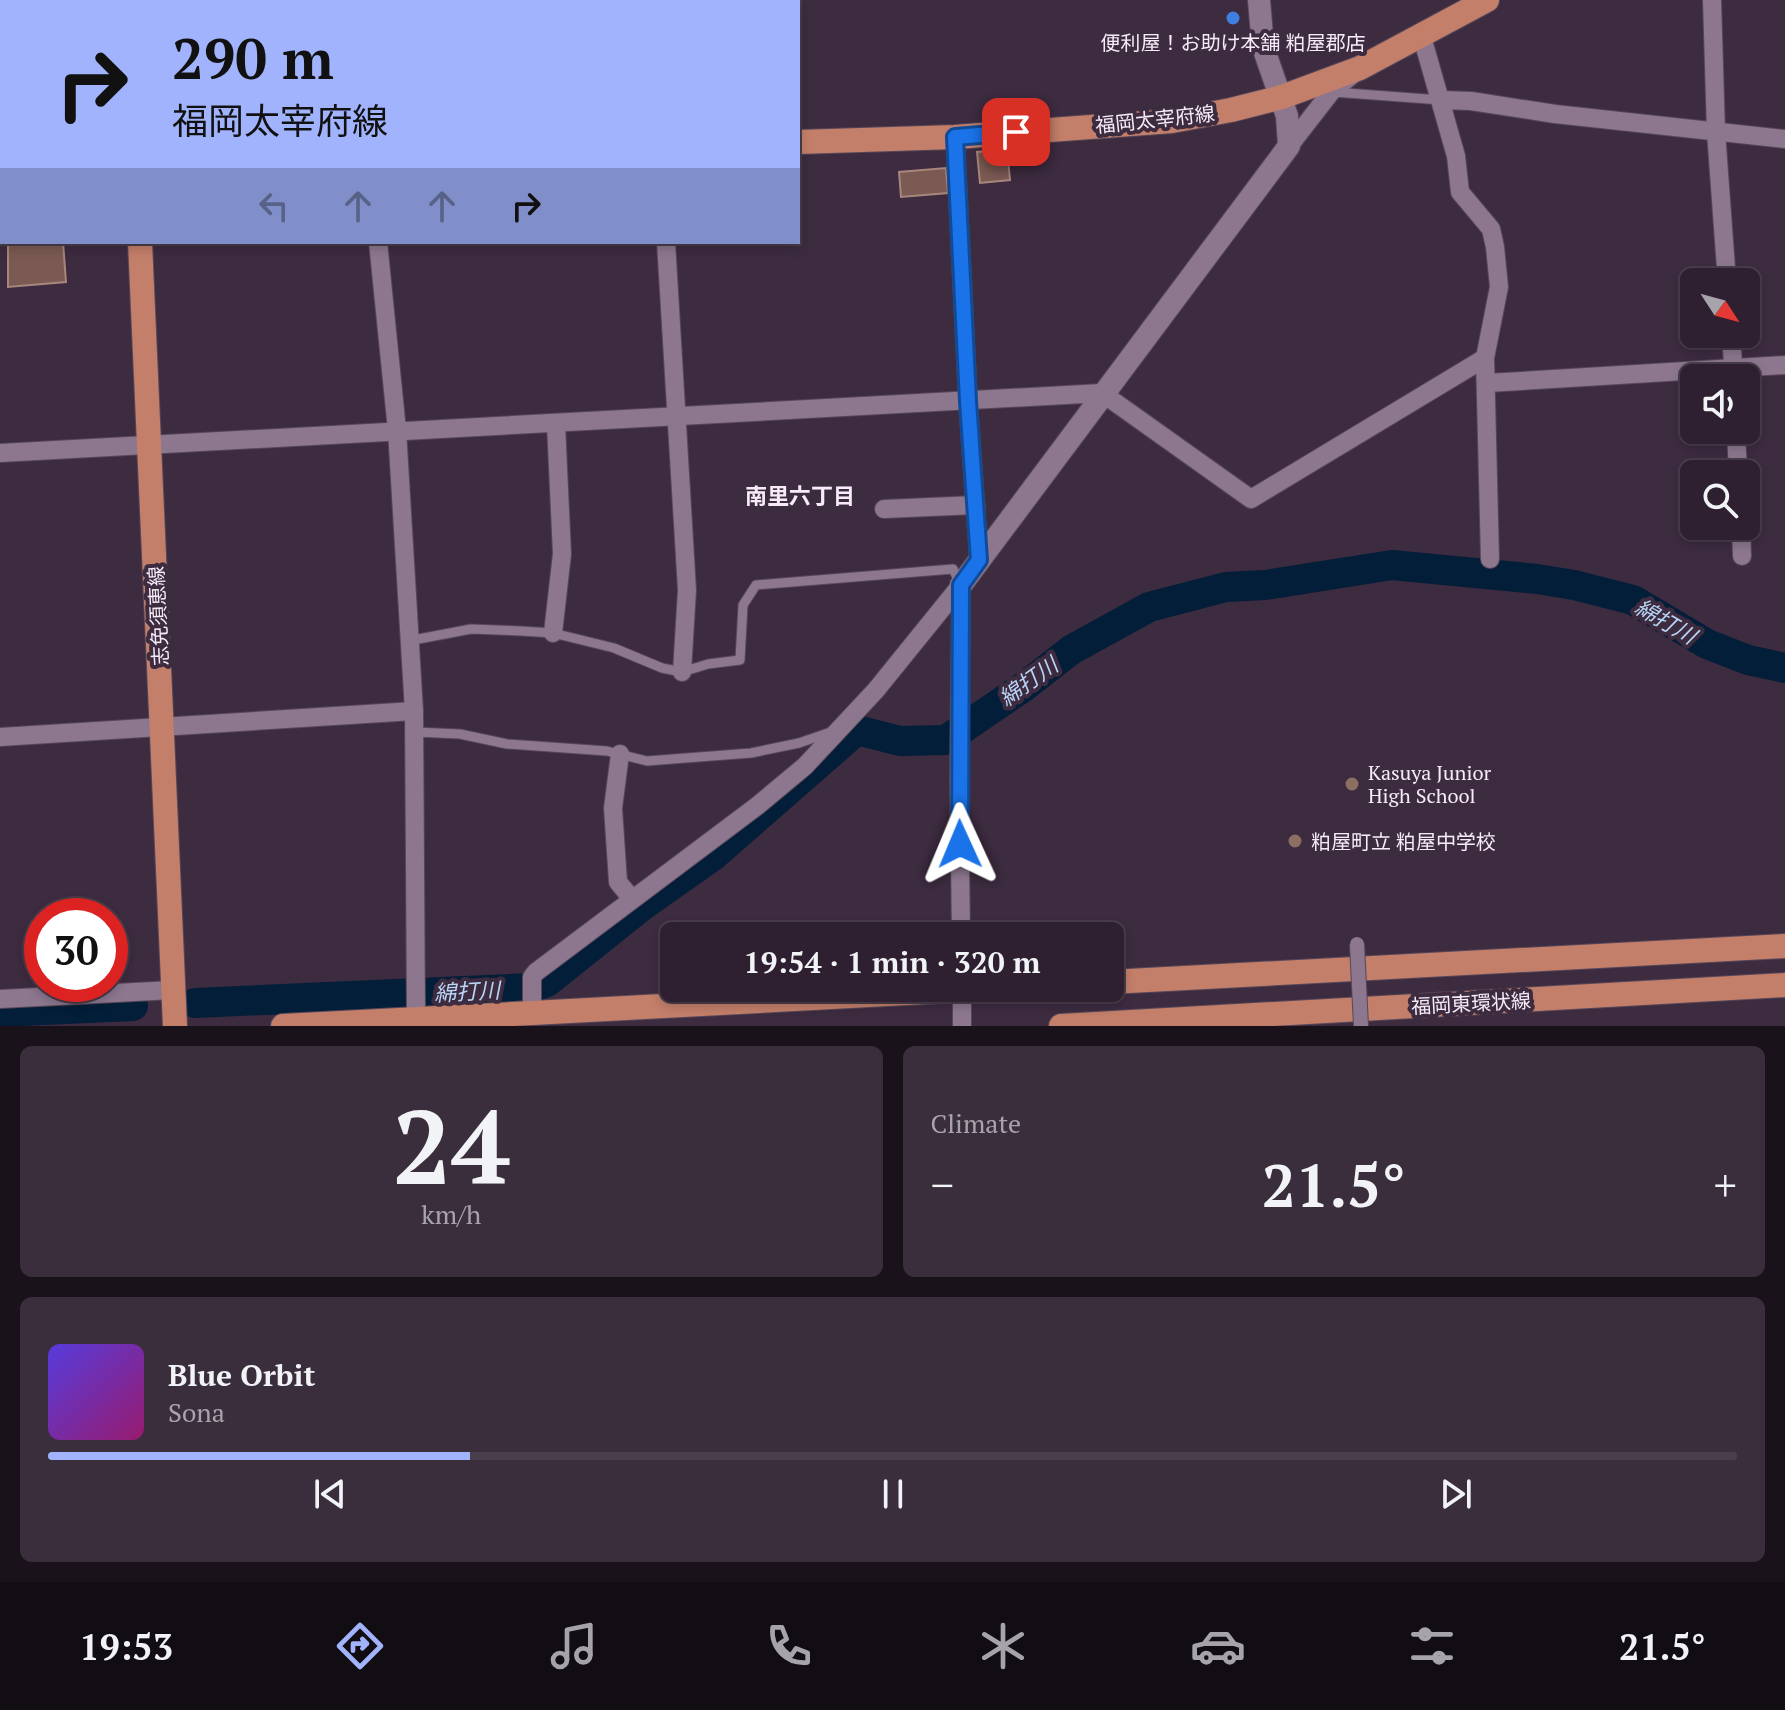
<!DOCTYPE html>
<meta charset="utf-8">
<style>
:root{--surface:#2e2030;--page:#3a2d3c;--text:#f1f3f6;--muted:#a7a3ab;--line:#493e4c;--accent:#a1b3fd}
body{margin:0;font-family:"PT Serif","Noto Sans JP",serif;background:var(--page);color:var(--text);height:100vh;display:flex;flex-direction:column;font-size:30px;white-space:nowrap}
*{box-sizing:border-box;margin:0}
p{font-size:26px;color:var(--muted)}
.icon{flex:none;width:44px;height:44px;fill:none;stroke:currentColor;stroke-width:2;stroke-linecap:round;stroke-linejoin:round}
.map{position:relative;height:1026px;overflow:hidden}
.side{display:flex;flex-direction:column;gap:20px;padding:20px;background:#19121a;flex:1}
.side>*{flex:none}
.banner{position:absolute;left:0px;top:0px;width:800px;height:244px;box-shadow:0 4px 12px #0003,0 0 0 2px var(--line);background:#a1b3fd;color:#111;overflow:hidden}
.needle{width:52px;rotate:126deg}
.tools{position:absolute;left:1680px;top:268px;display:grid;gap:16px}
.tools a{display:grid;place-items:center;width:80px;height:80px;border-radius:12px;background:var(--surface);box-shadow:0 4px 12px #0003,0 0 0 2px var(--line);font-size:40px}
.speed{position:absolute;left:24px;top:898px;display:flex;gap:16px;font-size:40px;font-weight:700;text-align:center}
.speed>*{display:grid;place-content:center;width:104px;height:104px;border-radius:50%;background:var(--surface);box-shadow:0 4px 12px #0003,0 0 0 2px var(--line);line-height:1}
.speed .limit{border:12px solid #d22;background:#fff;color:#111}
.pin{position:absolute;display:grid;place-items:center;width:68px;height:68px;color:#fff;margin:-34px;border-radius:16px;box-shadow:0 4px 12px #0006}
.me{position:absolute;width:88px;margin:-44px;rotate:359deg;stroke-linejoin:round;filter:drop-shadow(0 0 6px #0008)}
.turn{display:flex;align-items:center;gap:28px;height:168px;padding:0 40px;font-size:36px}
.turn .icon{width:104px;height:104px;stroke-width:2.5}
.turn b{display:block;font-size:56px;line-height:68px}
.lanes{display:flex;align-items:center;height:76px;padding:0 40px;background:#0003;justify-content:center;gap:40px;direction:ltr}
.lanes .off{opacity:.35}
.big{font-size:60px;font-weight:700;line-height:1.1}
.side .card{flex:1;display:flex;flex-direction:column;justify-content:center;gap:12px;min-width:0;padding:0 28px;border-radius:12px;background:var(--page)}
.side .dial{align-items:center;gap:0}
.dial b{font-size:104px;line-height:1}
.song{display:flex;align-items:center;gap:24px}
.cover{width:96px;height:96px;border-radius:12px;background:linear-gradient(135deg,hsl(250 70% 55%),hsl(320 70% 35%))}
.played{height:8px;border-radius:4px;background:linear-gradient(90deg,var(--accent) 25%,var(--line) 25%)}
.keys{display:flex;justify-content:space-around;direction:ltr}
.heat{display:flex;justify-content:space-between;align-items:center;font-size:44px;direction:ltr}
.side .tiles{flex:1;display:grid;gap:20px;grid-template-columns:1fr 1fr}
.card:last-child{grid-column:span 2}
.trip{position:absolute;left:660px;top:922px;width:464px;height:80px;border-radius:12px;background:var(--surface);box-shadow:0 4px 12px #0003,0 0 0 2px var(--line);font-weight:700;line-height:80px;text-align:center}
.menu{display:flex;height:128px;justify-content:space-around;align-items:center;background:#120d13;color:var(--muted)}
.menu .icon{width:56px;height:56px}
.menu .on{color:var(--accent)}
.menu b{font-size:36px;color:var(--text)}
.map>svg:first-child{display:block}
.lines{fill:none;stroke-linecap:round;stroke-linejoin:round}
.river{stroke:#021e38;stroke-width:30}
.building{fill:#7a5a52;stroke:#a8867d;stroke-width:2}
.service-casing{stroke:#574758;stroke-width:11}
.minor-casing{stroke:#574758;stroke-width:20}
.tertiary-casing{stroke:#574758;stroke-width:24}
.primary-casing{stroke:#574758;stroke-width:26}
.service{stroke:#8c778f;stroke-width:9}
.minor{stroke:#8c778f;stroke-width:18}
.tertiary{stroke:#8c778f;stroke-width:22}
.primary{stroke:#c37f6a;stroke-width:24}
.pedestrian-bridge-casing{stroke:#574758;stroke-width:16;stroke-linecap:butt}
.pedestrian-bridge{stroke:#8c778f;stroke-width:14}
.route-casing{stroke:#114b97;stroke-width:20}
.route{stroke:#1a73e8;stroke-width:14}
.shop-dot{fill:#3f7fe0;stroke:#3d2b40;stroke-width:3}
.education-dot{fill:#8d6e63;stroke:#3d2b40;stroke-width:3}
.labels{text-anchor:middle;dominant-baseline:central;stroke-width:8;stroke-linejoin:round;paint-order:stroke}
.poi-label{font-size:20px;fill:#f7ebf8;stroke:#3d2b40;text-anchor:start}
.street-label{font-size:20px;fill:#f7ebf8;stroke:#3d2b40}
.neighbourhood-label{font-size:22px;font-weight:bold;fill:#f7ebf8;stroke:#3d2b40}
.water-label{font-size:22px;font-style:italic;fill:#b8d5f5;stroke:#3d2b40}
</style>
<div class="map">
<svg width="1785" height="1026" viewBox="0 0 1785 1026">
<rect width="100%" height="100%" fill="#3d2b40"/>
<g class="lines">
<g class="river">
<polyline points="195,1003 531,988 547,982 642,906 713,856 857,730 900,741 946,740 1025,686 1071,650 1149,607 1226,587 1265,585 1392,565 1537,579 1574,585 1633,600 1707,644 1748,660 1785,668"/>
<polyline points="0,1012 133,1006"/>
</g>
</g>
<g class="building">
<polygon points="1007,149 1010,180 980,183 977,152"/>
<polygon points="946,168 948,193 901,197 899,172"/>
<polygon points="8,242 63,242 66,282 8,287"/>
</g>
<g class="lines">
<g class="service-casing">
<g id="service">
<polyline points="1333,92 1441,100"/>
<polyline points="408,641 471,629 521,631 553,633 614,648 662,668 682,672 708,664 740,660 743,605 756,585 953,569 960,583"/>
<polyline points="415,732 460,734 507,744 607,751 647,761 751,753 799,743 831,732"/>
</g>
</g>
<g class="minor-casing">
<g id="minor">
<polyline points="240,0 261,2"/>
<polyline points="653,0 653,2"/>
<polyline points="1712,0 1716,132 1727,282"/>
<polyline points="93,2 93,0"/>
<polyline points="382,2 386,0"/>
<polyline points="0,19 2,22"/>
<polyline points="1422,37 1456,156 1460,192 1491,229 1495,247 1499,287 1485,358 1490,559"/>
<polyline points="1441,100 1471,101 1555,114 1785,139"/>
<polyline points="955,137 968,401 979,560"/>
<polyline points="1289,146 1331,92 1352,75"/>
<polyline points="378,242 397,430 414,711 416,1019"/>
<polyline points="666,242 687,590 682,672"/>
<polyline points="1731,334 1734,378"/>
<polyline points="1487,383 1785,365"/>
<polyline points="1736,430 1738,474"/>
<polyline points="0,453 1102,393 1251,499 1485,358"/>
<polyline points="884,509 976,505"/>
<polyline points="1741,526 1742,556"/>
<polyline points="961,585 959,783 961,936"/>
<polyline points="553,633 562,554 556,424"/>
<polyline points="0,737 414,711"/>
<polyline points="620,754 613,808 618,882 632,899"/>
<polyline points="0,999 173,990"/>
<polyline points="532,1014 532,977 536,972 757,806 805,766 876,690 961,585"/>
<polyline points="962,1026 962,988"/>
</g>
</g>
<g class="tertiary-casing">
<polyline id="tertiary" points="961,585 1289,146 1287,116 1263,47 1259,0"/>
</g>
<g class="primary-casing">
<g id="primary">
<polyline points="798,142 955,137 1172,121 1231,110 1282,97 1360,68 1487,0"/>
<polyline points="0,188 2,187"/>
<polyline points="140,242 175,1026"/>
<polyline points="1110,982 1785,946"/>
<path d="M 283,1026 C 522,1013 761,1002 1000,988"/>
<polyline points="1061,1026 1785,985"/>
</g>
</g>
<use href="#service" class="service"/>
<use href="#minor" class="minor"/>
<use href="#tertiary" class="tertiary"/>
<use href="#primary" class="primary"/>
<g class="pedestrian-bridge-casing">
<polyline id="pedestrian-bridge" points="1357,944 1361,1026"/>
</g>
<use href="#pedestrian-bridge" class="pedestrian-bridge"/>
</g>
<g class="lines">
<g class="route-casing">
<polyline id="route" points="960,844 961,585 979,560 968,401 955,137 1016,132"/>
</g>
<use href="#route" class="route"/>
</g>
<circle class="shop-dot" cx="1233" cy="18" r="8"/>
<g class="education-dot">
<circle cx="1352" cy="784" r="8"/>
<circle cx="1295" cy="841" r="8"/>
</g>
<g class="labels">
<g class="poi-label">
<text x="1233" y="42" text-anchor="middle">便利屋！お助け本舗 粕屋郡店</text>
<text x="1368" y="772">Kasuya Junior<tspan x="1368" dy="23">High School</tspan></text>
<text x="1311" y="841">粕屋町立 粕屋中学校</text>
</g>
<g class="street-label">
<text transform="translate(1155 119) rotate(-6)">福岡太宰府線</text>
<text transform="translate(158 616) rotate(-93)">志免須恵線</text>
<text transform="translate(1471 1003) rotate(-3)">福岡東環状線</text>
</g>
<g class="neighbourhood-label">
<text x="800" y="495">南里六丁目</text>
</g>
<g class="water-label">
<text transform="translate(1666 621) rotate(30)">綿打川</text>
<text transform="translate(1028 681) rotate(-36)">綿打川</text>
<text transform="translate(467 991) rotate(-3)">綿打川</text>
</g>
</g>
</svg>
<div class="tools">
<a><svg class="needle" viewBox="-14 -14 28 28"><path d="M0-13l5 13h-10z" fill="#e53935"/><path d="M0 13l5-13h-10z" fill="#a7a3ab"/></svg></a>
<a><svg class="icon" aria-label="sound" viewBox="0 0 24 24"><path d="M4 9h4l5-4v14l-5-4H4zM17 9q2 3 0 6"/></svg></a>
<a><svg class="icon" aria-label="search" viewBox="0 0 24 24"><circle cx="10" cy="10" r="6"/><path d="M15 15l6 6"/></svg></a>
</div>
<div class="speed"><div class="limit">30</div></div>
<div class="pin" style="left:1016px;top:132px;background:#d93025"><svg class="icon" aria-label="arrive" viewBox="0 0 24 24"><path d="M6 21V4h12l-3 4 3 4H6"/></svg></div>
<svg class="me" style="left:960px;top:844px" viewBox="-20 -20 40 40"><path d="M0-17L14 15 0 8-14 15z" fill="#1a73e8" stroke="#fff" stroke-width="4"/></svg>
<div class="trip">19:54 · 1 min · 320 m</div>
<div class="banner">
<div class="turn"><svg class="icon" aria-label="right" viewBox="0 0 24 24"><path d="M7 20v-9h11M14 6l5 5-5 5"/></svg><div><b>290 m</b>福岡太宰府線</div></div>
<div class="lanes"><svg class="icon off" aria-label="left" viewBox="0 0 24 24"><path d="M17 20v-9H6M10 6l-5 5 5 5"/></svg><svg class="icon off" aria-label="ahead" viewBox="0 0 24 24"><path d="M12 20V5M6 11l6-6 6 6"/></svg><svg class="icon off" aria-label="ahead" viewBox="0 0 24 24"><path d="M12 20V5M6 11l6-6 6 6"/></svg><svg class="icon" aria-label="right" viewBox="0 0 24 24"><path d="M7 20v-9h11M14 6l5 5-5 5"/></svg></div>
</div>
</div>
<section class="side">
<div class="tiles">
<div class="card dial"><b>24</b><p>km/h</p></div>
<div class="card"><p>Climate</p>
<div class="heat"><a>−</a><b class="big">21.5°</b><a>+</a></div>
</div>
<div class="card">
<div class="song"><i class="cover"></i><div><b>Blue Orbit</b><p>Sona</p></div></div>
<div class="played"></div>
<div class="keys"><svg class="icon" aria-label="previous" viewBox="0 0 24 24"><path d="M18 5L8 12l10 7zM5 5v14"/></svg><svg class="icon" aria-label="pause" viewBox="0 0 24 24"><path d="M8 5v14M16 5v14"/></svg><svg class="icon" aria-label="next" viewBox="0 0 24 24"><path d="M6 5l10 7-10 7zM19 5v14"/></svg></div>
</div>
</div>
</section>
<nav class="menu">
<b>19:53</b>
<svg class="icon on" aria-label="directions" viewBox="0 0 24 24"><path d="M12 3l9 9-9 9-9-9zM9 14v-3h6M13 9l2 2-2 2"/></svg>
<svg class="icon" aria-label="music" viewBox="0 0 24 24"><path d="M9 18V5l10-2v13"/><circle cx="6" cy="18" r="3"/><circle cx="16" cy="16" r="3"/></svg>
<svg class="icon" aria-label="phone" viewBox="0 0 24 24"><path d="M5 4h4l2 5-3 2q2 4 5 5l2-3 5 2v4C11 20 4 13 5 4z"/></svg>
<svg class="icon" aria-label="climate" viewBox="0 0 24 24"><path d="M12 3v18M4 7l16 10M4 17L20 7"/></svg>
<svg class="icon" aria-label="car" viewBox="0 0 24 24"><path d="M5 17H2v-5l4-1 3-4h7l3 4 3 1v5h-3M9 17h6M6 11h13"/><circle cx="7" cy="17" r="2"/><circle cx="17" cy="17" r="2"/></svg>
<svg class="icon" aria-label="filters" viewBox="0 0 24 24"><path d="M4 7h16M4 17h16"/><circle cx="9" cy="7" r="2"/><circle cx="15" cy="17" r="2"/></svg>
<b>21.5°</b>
</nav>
